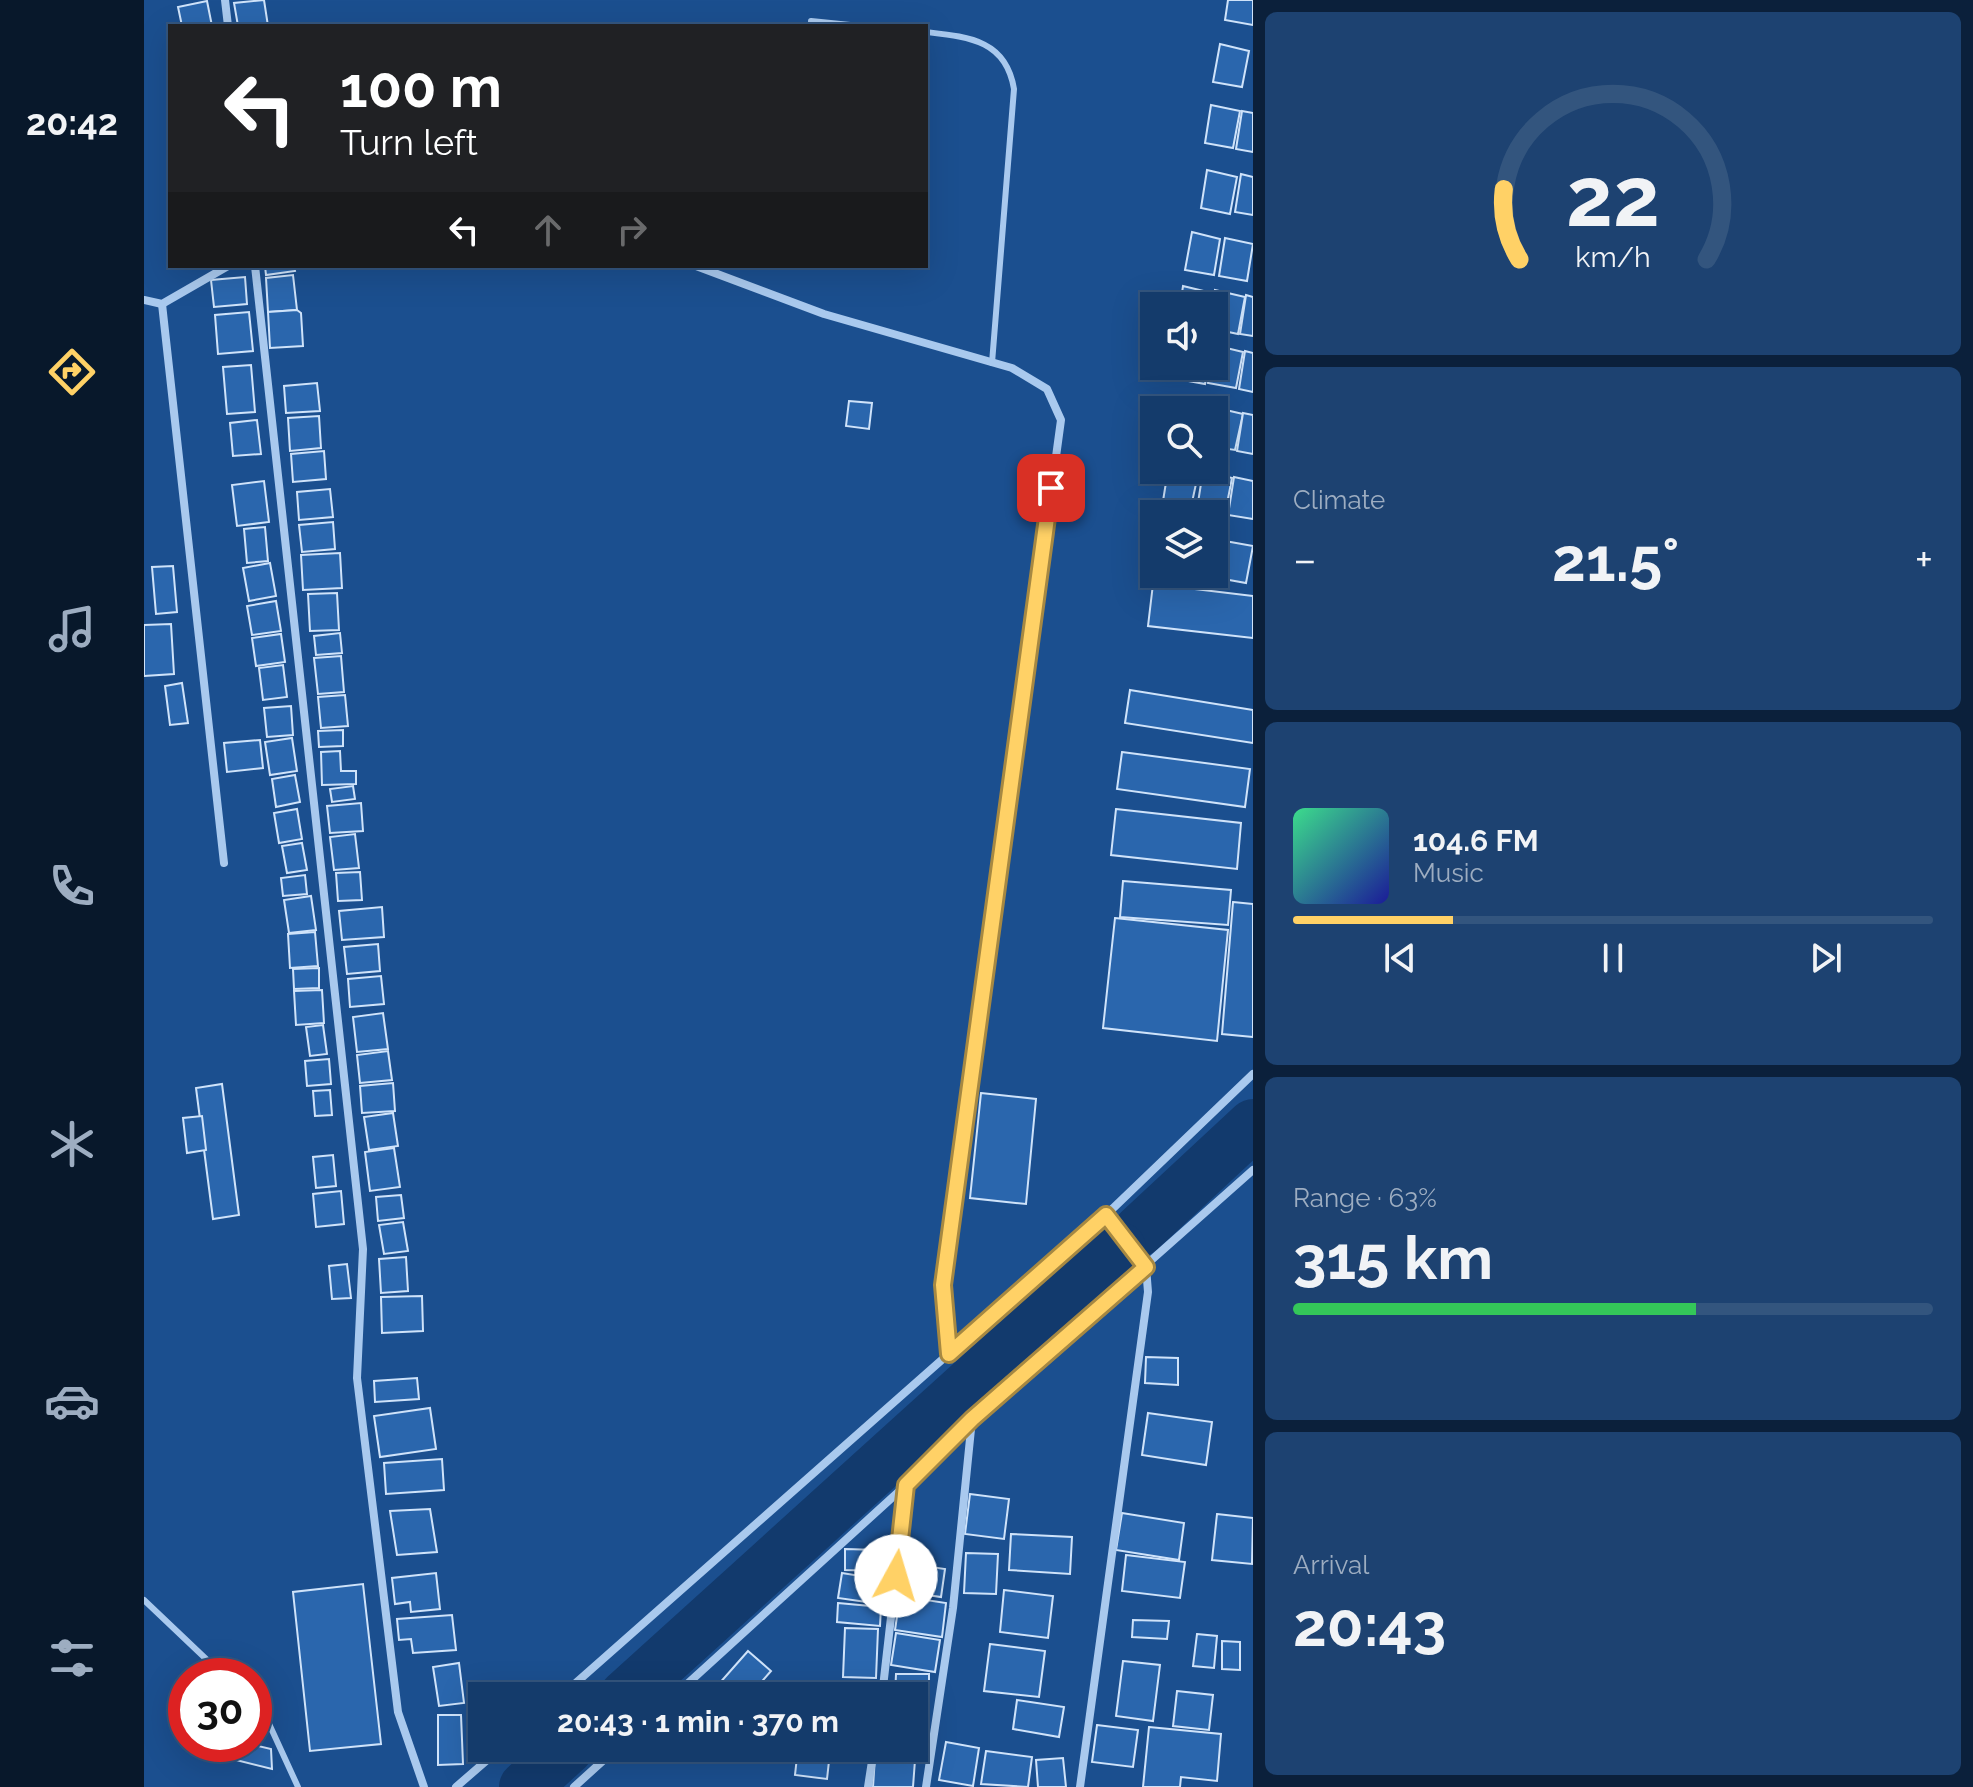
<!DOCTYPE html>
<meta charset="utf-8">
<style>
:root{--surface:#143b6b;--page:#1d4271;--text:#f1f3f6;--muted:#9dadc1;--line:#33557e;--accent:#ffd166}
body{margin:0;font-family:Raleway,sans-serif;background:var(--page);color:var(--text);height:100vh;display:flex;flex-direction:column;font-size:30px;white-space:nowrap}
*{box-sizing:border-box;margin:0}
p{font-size:26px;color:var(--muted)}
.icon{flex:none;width:44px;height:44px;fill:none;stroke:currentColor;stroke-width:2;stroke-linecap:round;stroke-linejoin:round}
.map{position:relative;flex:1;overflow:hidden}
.details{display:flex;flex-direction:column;gap:12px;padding:12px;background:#0b203b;width:720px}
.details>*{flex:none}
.top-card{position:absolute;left:24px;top:24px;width:760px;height:244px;border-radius:0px;box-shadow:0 8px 32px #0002,0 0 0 2px var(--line);background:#202124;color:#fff;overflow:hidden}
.controls{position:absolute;left:996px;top:292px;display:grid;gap:16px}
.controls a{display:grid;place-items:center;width:88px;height:88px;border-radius:0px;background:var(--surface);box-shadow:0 8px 32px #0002,0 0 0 2px var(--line);font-size:40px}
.speed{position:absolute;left:24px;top:1658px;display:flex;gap:16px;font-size:40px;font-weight:700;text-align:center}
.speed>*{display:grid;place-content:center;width:104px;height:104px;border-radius:50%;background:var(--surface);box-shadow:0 8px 32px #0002,0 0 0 2px var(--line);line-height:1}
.speed .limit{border:12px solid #d22;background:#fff;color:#111}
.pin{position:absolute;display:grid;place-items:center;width:68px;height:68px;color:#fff;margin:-34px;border-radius:16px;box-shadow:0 4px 12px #0006}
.me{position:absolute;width:88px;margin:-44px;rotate:6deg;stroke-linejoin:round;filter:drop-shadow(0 0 6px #0008)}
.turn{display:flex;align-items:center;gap:28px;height:168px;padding:0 40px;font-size:36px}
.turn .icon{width:104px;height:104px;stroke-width:2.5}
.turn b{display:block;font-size:56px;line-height:68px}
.lanes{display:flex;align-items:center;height:76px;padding:0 40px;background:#0003;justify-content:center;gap:40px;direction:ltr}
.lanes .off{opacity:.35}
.big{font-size:60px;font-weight:700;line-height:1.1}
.details .widget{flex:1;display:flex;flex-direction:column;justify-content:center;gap:12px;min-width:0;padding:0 28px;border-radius:12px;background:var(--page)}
.details .dial{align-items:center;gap:0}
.dial svg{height:208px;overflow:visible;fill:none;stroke:var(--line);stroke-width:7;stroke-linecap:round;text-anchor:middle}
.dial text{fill:var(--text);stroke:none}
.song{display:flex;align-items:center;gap:24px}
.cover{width:96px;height:96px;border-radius:12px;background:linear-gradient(135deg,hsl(150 70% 55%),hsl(240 70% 35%))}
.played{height:8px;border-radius:4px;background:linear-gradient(90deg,var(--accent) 25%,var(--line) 25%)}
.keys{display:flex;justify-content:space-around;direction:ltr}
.heat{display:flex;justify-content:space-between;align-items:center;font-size:44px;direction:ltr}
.charge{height:12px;border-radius:6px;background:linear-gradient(90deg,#34c759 63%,var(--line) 0)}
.trip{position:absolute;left:324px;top:1682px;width:460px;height:80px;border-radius:0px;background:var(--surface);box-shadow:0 8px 32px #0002,0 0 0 2px var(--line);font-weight:700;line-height:80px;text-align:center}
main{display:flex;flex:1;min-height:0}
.dock{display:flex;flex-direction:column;width:144px;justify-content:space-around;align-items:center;background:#08182b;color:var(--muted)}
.dock .icon{width:56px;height:56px}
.dock .on{color:var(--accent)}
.dock b{font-size:36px;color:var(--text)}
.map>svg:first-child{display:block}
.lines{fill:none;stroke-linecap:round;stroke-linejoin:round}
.river{stroke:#123a6d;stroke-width:52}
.building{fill:#2a66ad;stroke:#cfe3fa;stroke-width:2}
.service{stroke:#a9c9ee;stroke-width:6}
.minor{stroke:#a9c9ee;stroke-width:8}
.route-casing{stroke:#a68842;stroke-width:20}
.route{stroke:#ffd166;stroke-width:14}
</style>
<main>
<nav class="dock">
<b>20:42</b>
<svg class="icon on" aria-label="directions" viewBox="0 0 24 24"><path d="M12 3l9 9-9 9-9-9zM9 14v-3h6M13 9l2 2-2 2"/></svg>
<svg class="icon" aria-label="music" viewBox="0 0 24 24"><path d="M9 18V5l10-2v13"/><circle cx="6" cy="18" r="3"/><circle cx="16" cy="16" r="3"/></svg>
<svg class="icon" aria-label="phone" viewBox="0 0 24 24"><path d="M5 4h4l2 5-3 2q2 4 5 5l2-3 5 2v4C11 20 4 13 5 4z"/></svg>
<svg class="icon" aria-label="climate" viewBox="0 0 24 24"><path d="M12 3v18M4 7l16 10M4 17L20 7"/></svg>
<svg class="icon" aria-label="car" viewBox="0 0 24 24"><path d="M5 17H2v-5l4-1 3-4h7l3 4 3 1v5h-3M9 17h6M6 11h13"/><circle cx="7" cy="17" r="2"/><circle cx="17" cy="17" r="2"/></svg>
<svg class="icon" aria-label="filters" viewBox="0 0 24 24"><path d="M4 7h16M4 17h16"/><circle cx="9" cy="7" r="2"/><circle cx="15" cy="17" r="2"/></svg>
</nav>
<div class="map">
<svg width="1109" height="1787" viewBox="0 0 1109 1787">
<rect width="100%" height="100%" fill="#1b4f8f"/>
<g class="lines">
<g class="river">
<polyline points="995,1231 1109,1125"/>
<polyline points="481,1696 976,1248"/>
<polyline points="381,1787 424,1748"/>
</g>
</g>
<g class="building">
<polygon points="120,0 124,26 94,26 90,3"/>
<polygon points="1084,0 1109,0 1109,25 1081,20"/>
<polygon points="63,1 68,26 38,26 34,7"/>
<polygon points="1076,44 1105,51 1098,87 1069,82"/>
<polygon points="1067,105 1096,111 1089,148 1061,143"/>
<polygon points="1098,111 1109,113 1109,152 1092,149"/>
<polygon points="1063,170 1093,177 1086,214 1057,208"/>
<polygon points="1097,174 1109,177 1109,215 1091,212"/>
<polygon points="1048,232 1076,239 1070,275 1041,270"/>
<polygon points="1081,238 1109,244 1103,281 1075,276"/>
<polygon points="121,266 150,266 151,271 122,275"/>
<polygon points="149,275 153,310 124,312 122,278"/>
<polygon points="101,277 103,304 70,307 67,280"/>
<polygon points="1039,286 1068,293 1065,306 1036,306"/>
<polygon points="1071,290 1101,297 1094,334 1070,329"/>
<polygon points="1102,295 1109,297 1109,336 1096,334"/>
<polygon points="153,310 157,313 159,346 126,348 124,312"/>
<polygon points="105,312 109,351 74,354 71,315"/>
<polygon points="1070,345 1099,352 1092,388 1064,383 1067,366 1070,366"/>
<polygon points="1101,351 1109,353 1109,392 1095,389"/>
<polygon points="107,365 111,412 83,414 79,367"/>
<polygon points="1035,366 1065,366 1061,384 1033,379"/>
<polygon points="173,383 176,411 142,413 140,386"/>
<polygon points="705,401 728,403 725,429 702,426"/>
<polygon points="1069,407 1099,414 1091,450 1070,447"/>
<polygon points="1099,413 1109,415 1109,454 1093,451"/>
<polygon points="175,416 177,448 146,451 144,418"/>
<polygon points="113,420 117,454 89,456 86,423"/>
<polygon points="180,451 182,479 149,482 147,454"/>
<polygon points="1024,470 1055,470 1047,507 1019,501"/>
<polygon points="1059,471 1088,478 1081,514 1053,509"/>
<polygon points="1090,477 1109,481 1109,519 1084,515"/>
<polygon points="120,481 125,522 93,526 88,485"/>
<polygon points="186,489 189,517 155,520 153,492"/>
<polygon points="189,522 191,549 158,552 155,525"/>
<polygon points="121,527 124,561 103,563 100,529"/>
<polygon points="1081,541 1109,546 1102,583 1074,578"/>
<polygon points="196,553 198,588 159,590 157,555"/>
<polygon points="126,563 132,596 105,601 99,568"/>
<polygon points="29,566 33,612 12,614 8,567"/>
<polygon points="1009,584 1109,596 1109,638 1004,626"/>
<polygon points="193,593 195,630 166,631 164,594"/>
<polygon points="132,601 137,631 108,635 103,606"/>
<polygon points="27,624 30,674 0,676 0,625"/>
<polygon points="196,633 198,653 172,655 170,636"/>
<polygon points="137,634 141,662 112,666 108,638"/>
<polygon points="197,656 200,692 174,694 170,658"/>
<polygon points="139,665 143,697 119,700 115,668"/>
<polygon points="38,683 44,723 26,725 21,686"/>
<polygon points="986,690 1109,710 1109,743 981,723"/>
<polygon points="201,695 204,726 177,728 174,697"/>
<polygon points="147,706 149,735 123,737 120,708"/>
<polygon points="199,730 199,746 175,747 174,731"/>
<polygon points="148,738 153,771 126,775 121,742"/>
<polygon points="116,740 119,768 83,772 80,743"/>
<polygon points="196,751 197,771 212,771 212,784 178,785 177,752"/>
<polygon points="978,752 1106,769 1101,807 973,789"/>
<polygon points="151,775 156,802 132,807 128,779"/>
<polygon points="209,786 211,799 188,802 186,789"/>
<polygon points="217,803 219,831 186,833 183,806"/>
<polygon points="153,809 158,839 135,843 130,813"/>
<polygon points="972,809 1097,823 1093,869 967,855"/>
<polygon points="211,834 215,868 190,870 186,837"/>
<polygon points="158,843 163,870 143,873 138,846"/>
<polygon points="216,872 218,900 194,901 192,873"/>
<polygon points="161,875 163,894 139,896 137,878"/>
<polygon points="979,881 1087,890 1084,925 976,917"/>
<polygon points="167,896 172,930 145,933 140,900"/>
<polygon points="1089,902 1109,904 1109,1037 1078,1034"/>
<polygon points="238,907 240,937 198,940 195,911"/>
<polygon points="971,918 1084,930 1073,1041 959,1028"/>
<polygon points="171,932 174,966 146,968 144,934"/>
<polygon points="234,944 236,971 203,974 200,947"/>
<polygon points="175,968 175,988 150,989 149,969"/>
<polygon points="237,976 240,1004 206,1007 204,979"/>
<polygon points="178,990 180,1023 152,1025 150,991"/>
<polygon points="239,1013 244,1049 213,1052 209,1017"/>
<polygon points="179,1025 183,1054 166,1056 162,1027"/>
<polygon points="244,1051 248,1080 216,1083 213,1055"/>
<polygon points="185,1059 187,1084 163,1086 161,1061"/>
<polygon points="249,1083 251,1111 218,1113 216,1086"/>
<polygon points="78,1084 95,1215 69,1219 52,1088"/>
<polygon points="186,1090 188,1115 171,1116 169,1091"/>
<polygon points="837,1093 892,1099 882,1204 826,1198"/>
<polygon points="249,1113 254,1146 225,1150 220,1117"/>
<polygon points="58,1116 62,1150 43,1153 39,1118"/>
<polygon points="250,1148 256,1187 226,1191 221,1152"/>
<polygon points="189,1155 192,1186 172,1188 169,1157"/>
<polygon points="197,1191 200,1224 172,1227 169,1194"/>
<polygon points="257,1195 260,1218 234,1221 232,1197"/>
<polygon points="259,1222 264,1251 240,1254 235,1225"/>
<polygon points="262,1257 264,1291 237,1293 235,1259"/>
<polygon points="203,1264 207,1298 188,1299 185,1266"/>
<polygon points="278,1296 279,1331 238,1333 237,1297"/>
<polygon points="1002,1357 1034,1358 1034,1385 1001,1383"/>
<polygon points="273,1378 275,1399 231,1402 230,1381"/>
<polygon points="286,1408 292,1449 236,1457 230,1416"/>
<polygon points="1004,1413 1068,1422 1062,1465 998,1455"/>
<polygon points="298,1459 300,1490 242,1494 240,1463"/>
<polygon points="826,1494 865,1499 860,1539 821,1534"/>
<polygon points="286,1509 293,1552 253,1555 246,1511"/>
<polygon points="978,1513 1040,1523 1035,1560 972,1550"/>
<polygon points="1073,1514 1109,1518 1108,1564 1068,1560"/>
<polygon points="867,1534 928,1537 926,1574 865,1570"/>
<polygon points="701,1549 734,1550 734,1571 701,1570"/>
<polygon points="822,1553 854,1554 852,1594 820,1593"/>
<polygon points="982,1555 1041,1562 1036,1598 978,1591"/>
<polygon points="767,1564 801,1569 797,1597 763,1592"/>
<polygon points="292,1573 296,1609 267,1612 266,1602 251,1604 248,1578"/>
<polygon points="698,1573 741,1580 737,1604 694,1598"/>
<polygon points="219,1584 237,1744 166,1751 149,1592"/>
<polygon points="860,1590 909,1596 904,1638 856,1632"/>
<polygon points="756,1596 802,1603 798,1637 751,1630"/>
<polygon points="694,1603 737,1607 736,1626 693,1622"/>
<polygon points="308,1615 312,1650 269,1653 267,1639 255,1640 253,1619"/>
<polygon points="989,1620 1025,1621 1023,1639 988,1637"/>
<polygon points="701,1628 734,1629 732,1678 699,1677"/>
<polygon points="752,1633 796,1640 791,1672 747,1665"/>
<polygon points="1053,1634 1073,1636 1070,1668 1049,1666"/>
<polygon points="1078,1641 1096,1642 1096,1670 1078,1669"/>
<polygon points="846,1644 901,1651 895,1697 840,1691"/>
<polygon points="604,1651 627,1671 605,1696 568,1696 566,1694"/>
<polygon points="979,1661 1016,1665 1009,1721 972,1716"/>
<polygon points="315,1663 320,1703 295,1706 289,1667"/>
<polygon points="752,1674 785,1674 785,1702 770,1702 770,1696 751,1696"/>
<polygon points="676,1682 720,1686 719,1696 675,1696"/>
<polygon points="1033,1691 1069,1695 1065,1730 1029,1726"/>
<polygon points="873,1700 920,1707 915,1737 869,1729"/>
<polygon points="294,1715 317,1715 319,1764 294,1765"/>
<polygon points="953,1725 994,1730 989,1767 948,1762"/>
<polygon points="1005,1727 1077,1734 1073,1781 1037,1777 1036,1787 999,1787"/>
<polygon points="802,1742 835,1748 829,1786 795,1780"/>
<polygon points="53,1744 106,1744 127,1749 128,1769 52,1750"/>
<polygon points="672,1748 707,1748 706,1760 671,1756"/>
<polygon points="842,1751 888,1757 884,1787 837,1784"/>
<polygon points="653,1757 685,1761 683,1779 651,1775"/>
<polygon points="731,1757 771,1760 769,1787 729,1787"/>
<polygon points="919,1758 922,1787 894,1787 892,1760"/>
</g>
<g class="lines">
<g class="service">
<polyline points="667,21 716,26"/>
<path d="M 782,32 C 825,37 862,40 870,89 L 848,363"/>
<polyline points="0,1600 80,1676"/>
<polyline points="110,1704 121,1715 154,1787"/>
</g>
<g class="minor">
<polyline points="81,0 84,26"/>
<polyline points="111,266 219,1249 213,1378 254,1712 280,1787"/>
<polyline points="552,266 680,314 868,368 903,389 917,420 799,1285 805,1354"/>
<polyline points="0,300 18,304 84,266"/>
<polyline points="18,304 80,863"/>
<polyline points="417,1696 962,1215 1109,1074"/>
<polyline points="530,1696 762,1485 828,1419 1109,1170"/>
<polyline points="738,1696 762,1486"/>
<polyline points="312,1787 357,1748"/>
<polyline points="430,1787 473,1748"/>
<polyline points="724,1787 730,1748"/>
<polyline points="782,1787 809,1608 828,1419"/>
<polyline points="936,1787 1004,1292 1002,1267 962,1215"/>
</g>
</g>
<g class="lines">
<g class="route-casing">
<polyline id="route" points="752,1576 762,1485 828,1419 1002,1267 962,1215 805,1354 799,1285 907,488"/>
</g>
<use href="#route" class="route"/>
</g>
</svg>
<div class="controls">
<a><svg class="icon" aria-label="sound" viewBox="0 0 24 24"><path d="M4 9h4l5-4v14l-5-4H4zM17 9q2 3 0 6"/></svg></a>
<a><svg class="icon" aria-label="search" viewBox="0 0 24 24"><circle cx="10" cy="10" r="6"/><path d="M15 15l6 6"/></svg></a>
<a><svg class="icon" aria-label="layers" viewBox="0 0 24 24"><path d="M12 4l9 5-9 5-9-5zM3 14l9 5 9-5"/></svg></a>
</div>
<div class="speed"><div class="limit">30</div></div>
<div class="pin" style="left:907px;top:488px;background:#d93025"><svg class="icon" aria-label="arrive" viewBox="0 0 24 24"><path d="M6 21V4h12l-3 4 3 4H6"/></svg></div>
<svg class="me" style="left:752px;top:1576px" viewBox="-20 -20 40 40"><circle r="19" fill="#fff"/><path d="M0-13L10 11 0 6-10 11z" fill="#ffd166"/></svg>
<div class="trip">20:43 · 1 min · 370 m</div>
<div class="top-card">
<div class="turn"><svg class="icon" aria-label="left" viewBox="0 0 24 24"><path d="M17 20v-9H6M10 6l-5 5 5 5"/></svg><div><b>100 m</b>Turn left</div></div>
<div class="lanes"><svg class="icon" aria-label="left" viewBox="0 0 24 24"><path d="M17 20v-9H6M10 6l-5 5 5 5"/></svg><svg class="icon off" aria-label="ahead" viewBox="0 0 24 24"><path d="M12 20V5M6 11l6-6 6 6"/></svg><svg class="icon off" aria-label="right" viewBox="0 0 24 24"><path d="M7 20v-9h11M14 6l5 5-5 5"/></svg></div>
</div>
</div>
<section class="details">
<div class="widget dial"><svg viewBox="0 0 100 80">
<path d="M14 69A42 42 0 1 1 86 69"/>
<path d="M14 69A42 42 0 0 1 8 42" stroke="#ffd166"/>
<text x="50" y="56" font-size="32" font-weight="700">22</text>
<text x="50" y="72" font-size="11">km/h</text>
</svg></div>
<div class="widget"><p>Climate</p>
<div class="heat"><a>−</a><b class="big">21.5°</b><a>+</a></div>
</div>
<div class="widget">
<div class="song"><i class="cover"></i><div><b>104.6 FM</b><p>Music</p></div></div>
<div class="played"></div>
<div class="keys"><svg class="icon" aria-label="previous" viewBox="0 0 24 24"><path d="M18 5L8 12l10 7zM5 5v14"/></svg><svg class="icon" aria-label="pause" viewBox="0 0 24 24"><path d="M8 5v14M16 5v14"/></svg><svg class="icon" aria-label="next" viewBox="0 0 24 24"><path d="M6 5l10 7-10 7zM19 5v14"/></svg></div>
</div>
<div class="widget"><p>Range · 63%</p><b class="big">315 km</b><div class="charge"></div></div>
<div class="widget"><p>Arrival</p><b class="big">20:43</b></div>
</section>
</main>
